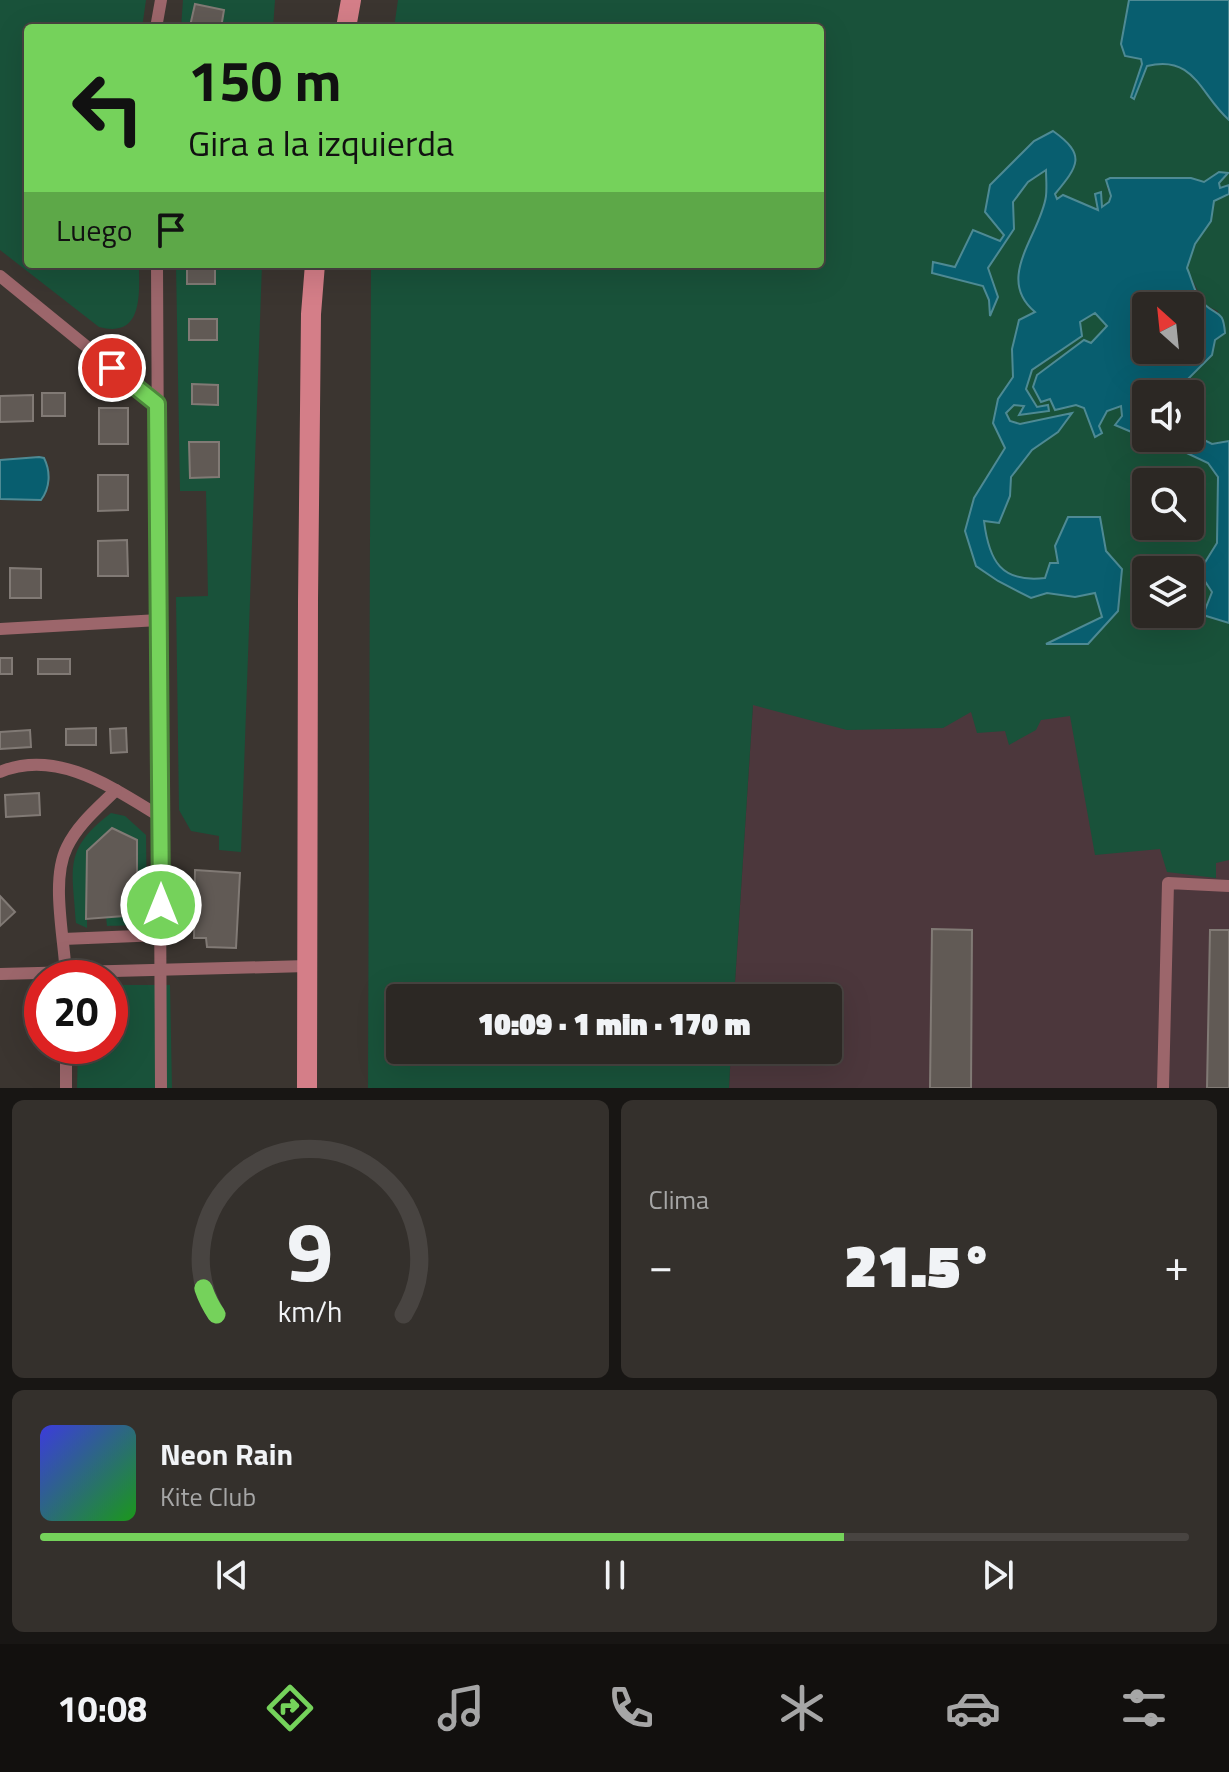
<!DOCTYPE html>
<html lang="es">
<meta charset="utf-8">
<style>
:root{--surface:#2c2824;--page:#34302c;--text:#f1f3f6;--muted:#a6a6a6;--line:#484441;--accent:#75d25b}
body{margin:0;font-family:"Titillium Web",sans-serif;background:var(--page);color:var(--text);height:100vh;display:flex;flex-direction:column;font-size:30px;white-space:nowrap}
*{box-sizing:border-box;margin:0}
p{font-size:26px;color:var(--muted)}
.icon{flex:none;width:44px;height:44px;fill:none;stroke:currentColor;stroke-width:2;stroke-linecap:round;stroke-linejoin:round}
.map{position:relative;height:1088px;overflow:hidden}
.details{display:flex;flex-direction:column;gap:12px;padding:12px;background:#181614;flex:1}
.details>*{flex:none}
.banner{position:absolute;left:24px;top:24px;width:800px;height:244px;border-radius:8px;box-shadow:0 8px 32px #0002,0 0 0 2px var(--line);background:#75d25b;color:#111;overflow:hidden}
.needle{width:52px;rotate:333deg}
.buttons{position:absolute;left:1132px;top:292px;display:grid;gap:16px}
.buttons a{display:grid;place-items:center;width:72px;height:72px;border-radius:8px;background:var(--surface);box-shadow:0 8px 32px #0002,0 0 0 2px var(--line);font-size:40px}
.speed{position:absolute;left:24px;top:960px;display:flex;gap:16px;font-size:40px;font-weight:700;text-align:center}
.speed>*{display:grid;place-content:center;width:104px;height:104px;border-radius:50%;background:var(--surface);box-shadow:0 8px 32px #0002,0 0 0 2px var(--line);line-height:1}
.speed .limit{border:12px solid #d22;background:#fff;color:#111}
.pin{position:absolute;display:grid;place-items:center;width:68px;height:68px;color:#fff;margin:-34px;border:4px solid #fff;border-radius:50%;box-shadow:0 2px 8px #0007}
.me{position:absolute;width:88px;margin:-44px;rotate:0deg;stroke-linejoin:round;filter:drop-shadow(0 0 6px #0008)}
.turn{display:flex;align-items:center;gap:28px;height:168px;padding:0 32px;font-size:36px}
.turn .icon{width:104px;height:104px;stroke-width:2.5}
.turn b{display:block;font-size:56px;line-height:68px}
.then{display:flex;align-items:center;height:76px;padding:0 32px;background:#0003;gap:16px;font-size:30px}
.big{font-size:60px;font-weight:800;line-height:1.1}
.details .tile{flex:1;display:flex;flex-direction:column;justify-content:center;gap:12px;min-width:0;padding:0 28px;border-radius:12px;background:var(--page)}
.details .dial{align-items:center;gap:0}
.dial svg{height:208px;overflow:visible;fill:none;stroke:var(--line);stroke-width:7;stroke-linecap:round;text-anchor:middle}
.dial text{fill:var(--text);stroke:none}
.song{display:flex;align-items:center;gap:24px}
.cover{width:96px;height:96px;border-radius:12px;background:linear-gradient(135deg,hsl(240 70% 55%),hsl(120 70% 35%))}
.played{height:8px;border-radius:4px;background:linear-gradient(90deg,var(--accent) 70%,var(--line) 70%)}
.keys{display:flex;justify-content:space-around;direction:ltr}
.heat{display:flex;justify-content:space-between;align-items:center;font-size:44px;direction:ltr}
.details .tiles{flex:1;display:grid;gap:12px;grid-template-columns:1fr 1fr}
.tile:last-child{grid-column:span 2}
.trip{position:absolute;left:386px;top:984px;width:456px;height:80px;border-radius:8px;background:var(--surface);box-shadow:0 8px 32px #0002,0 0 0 2px var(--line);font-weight:800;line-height:80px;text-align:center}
.tabs{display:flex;height:128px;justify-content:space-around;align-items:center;background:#12100e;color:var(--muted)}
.tabs .icon{width:56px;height:56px}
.tabs .selected{color:var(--accent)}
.tabs b{font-size:36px;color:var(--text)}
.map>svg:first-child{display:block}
.industrial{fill:#4c373c}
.green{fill:#19523a;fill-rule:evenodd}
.water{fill:#085e6f;stroke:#4e8a94;stroke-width:2;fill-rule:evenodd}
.building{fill:#615a55;stroke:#817a75;stroke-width:2}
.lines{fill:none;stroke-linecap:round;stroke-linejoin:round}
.lane{stroke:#9c666b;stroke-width:12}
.secondary{stroke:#d47e88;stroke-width:20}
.route-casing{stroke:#4c883b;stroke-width:20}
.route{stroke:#75d25b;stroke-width:14}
</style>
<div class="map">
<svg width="1229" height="1088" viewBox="0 0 1229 1088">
<rect width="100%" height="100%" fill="#3b3530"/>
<polygon class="industrial" points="1229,665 1229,1088 729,1088 731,1050 828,1050 828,998 734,998 753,705"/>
<g class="green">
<path d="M 0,0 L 146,0 L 142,28 L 28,28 L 28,264 L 139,264 C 139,293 144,339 99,327 L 0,250 Z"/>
<polygon points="183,0 275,0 273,28 181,28"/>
<path d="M 398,0 L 1129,0 L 1121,45 L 1141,59 L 1142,64 L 1131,97 L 1134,98 L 1147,66 C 1195,54 1200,95 1229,120 L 1229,185 L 1220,188 L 1219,183 L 1204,182 L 1191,178 L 1110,178 L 1107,188 L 1111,196 L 1109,202 L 1101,207 L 1101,192 L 1095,194 L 1099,211 L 1073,200 L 1057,199 L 1055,195 L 1071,174 L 1034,141 L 1016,161 L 1004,235 L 1000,241 L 960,254 L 955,268 L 967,281 L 983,286 L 989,300 L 990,314 L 992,281 L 987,268 L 1014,230 L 1013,202 L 1028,182 L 1046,169 L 1046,197 L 1036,228 L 1036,312 L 1012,349 L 1013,377 L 998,399 L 993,423 L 1005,448 L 974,498 L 976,566 C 1015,581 1052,601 1095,593 L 1103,617 L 1049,643 L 1118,611 L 1100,517 L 1046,578 C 1000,583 990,561 984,521 L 1010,496 L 1011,477 L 1032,450 L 1058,432 L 1071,414 L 1020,424 L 1010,421 L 1006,413 L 1014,405 L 1025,405 L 1019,414 L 1037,407 L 1026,389 L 1032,371 L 1082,336 L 1080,322 L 1095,313 L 1107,326 L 1041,402 L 1050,398 L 1068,408 L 1076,405 L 1084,408 L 1099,426 L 1107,410 L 1121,406 L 1122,416 L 1115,424 L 1133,433 L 1135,420 L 1146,430 L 1146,438 L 1155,438 L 1208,463 L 1218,477 L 1217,543 L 1199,572 L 1212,592 L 1203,615 L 1229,623 L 1229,860 L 1216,863 L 1216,878 L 1167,872 L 1160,849 L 1095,855 L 1070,716 L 1041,720 L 1036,730 L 1009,745 L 1005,731 L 977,733 L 971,712 L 943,728 L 847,730 L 753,705 L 734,998 L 400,998 L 400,1050 L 731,1050 L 729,1088 L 368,1088 L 371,264 L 820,264 L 820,28 L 394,28 ZM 1146,482 L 1190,482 L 1190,526 L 1146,526 ZM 1146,570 L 1190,570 L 1190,614 L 1146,614 Z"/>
<polygon points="1229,194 1229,441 1212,444 1190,433 1190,394 1168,394 1212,355 1218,311 1205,305 1187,269 1195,244 1211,221 1214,201"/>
<polygon points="176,264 262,264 241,852 219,850 219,836 191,831 179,810 176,597 208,596 206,491 180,491"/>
<path d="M 111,813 L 125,816 L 146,835 L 147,913 C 138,928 122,925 107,926 L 106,917 L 137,915 L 136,840 L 112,828 L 87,851 L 87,928 L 76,923 C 73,869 62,850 111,813 Z"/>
<polygon points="110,985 170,985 172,1088 77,1088 78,1046 110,1046"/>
</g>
<g class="water">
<path d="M 1129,0 L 1229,0 L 1229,120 C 1200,95 1195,54 1147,66 L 1134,99 L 1131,97 L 1142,64 L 1141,59 L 1125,56 L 1121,44 Z"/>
<path d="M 1053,131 C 1087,155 1078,166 1055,194 L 1057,199 L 1063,195 L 1098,210 L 1095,194 L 1101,192 L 1102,207 L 1109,202 L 1111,196 L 1106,180 L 1110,178 L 1191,178 L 1204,182 L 1219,172 L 1228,173 L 1219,183 L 1220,188 L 1229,185 L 1229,194 L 1214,201 L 1211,221 L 1195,244 L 1187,268 C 1192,279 1195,296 1204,304 C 1218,317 1223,309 1225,333 L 1215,340 L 1212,355 L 1186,381 L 1168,394 L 1146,394 L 1146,430 L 1136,421 L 1134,433 L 1115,425 L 1122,416 L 1121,406 L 1107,411 L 1099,426 L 1102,433 L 1095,437 L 1084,408 L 1076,405 L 1055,410 L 1050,399 L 1041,402 L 1033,387 L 1037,375 L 1084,340 L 1091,343 L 1107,326 L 1095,313 L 1080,322 L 1082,336 L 1032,370 L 1026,389 L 1037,407 L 1048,405 L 1049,411 L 1019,415 L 1024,406 L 1014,405 L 1006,413 L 1010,421 L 1020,424 L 1072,413 L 1058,432 L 1032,450 L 1011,477 L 1010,496 L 999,523 L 984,521 C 989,561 1001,583 1045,578 L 1050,563 L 1058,563 L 1055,546 L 1068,517 L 1100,517 L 1106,551 L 1122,569 L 1118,611 L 1088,644 L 1046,644 L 1102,617 L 1095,593 L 1075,597 L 1047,593 L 1031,598 L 998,581 L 976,566 L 965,531 L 974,498 L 1005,448 L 993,423 L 998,399 L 1013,377 L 1012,349 L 1019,320 L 1035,312 C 994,278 1041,234 1046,196 C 1047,187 1046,178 1046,170 L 1028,182 L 1013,202 L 1014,229 L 988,268 L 998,297 L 990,316 L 989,300 L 983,286 L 932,273 L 933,262 L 955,267 L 973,230 L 1000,241 L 1004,235 L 985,212 L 990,185 L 1034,141 ZM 1146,306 L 1190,306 L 1190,350 L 1146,350 Z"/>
<polygon points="1190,433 1212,444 1229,441 1229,623 1203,615 1212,592 1199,572 1217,543 1218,477 1208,463 1155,438 1190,438"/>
<path d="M 39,457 L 44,458 C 51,472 50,488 41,500 L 0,499 L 0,460 Z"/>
</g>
<g class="building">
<polygon points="195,4 224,10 221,28 190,26"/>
<rect x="187" y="264" width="28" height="20"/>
<rect x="189" y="319" width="28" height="21"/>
<polygon points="192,384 218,385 218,405 192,404"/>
<rect x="42" y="393" width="23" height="23"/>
<polygon points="33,395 33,421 0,422 0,396"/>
<rect x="99" y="408" width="29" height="36"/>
<polygon points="189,442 219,442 219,477 190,478"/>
<polygon points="98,475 128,475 128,510 98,511"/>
<polygon points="127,540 128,576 98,576 98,541"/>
<polygon points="10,568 41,569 41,598 10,598"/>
<rect x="0" y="658" width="12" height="16"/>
<rect x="38" y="659" width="32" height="15"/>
<polygon points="96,728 96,745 66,745 66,729"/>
<polygon points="126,728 127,752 111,753 110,729"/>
<polygon points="30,730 31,747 0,749 0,732"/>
<polygon points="39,793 40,815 6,817 5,795"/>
<polygon points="112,828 137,840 137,915 86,919 87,851"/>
<polygon points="195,870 240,873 236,948 207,947 206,938 194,938"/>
<polygon points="0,896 15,912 0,926"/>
<polygon points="932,929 972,930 971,1088 930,1088"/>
<polygon points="1210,930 1229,930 1229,1088 1207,1088"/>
</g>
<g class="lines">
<g class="lane">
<polyline points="156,28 161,0"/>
<polyline points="157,264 161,1088"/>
<polyline points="0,276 157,404"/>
<polyline points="0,629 159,620"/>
<path d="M 0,772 C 57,748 113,788 161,817"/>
<polyline points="63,939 161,935"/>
<polyline points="0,974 307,966"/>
<path d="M 66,978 C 65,940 50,881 67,847 C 78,824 98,808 116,790"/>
<polyline points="66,1046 66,1088"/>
<polyline points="1163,1088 1168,883 1229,886"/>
</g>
<g class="secondary">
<polyline points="346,28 351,0"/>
<polyline points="307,1088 308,601 311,314 315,264"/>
</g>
</g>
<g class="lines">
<g class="route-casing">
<polyline id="route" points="112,368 157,404 161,905"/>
</g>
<use href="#route" class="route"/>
</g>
</svg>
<div class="buttons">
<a><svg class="needle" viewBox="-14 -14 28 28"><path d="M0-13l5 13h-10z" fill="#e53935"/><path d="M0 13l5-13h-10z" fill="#a6a6a6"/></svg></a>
<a><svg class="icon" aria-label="sound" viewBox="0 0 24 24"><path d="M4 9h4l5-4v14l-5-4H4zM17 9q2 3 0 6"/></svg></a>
<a><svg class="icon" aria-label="search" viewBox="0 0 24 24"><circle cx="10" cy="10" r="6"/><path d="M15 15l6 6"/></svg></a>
<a><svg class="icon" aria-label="layers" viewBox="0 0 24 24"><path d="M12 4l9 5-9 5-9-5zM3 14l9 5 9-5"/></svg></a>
</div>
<div class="speed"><div class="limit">20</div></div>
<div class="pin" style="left:112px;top:368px;background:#d93025"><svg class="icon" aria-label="arrive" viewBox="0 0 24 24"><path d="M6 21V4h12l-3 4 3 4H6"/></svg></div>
<svg class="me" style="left:161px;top:905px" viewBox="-20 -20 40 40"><circle r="17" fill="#75d25b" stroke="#fff" stroke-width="3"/><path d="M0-11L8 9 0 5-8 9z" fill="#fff"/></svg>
<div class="trip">10:09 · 1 min · 170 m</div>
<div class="banner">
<div class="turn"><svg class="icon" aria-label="left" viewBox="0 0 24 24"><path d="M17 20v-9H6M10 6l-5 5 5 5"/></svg><div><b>150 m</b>Gira a la izquierda</div></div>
<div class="then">Luego<svg class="icon" aria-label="arrive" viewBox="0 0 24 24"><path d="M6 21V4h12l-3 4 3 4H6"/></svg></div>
</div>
</div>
<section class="details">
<div class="tiles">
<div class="tile dial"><svg viewBox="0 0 100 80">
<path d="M14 69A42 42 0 1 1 86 69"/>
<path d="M14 69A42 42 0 0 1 9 59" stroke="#75d25b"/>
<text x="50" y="56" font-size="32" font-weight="700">9</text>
<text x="50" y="72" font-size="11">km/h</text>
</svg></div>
<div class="tile"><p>Clima</p>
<div class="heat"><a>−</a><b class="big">21.5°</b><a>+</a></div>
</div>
<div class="tile">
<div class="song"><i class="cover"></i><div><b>Neon Rain</b><p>Kite Club</p></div></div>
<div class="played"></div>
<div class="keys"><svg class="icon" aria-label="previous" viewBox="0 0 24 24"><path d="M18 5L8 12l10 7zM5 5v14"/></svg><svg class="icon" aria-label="pause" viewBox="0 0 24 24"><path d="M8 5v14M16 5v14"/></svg><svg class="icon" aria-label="next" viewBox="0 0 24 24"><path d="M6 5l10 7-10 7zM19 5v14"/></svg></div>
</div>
</div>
</section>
<nav class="tabs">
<b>10:08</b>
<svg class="icon selected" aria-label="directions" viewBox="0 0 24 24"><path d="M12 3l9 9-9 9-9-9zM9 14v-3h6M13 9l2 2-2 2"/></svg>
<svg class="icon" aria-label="music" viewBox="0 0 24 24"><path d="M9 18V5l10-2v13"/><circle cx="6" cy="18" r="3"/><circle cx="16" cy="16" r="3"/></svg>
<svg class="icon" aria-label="phone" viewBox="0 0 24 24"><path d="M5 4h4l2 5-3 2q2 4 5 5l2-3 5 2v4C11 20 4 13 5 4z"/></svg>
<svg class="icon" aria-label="climate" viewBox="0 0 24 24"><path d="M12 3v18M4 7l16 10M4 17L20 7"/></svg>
<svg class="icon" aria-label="car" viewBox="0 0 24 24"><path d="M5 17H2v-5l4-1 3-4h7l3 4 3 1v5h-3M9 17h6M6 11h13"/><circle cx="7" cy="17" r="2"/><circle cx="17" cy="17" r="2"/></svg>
<svg class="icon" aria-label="filters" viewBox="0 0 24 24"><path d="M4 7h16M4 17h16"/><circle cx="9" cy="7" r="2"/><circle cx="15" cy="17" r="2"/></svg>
</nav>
